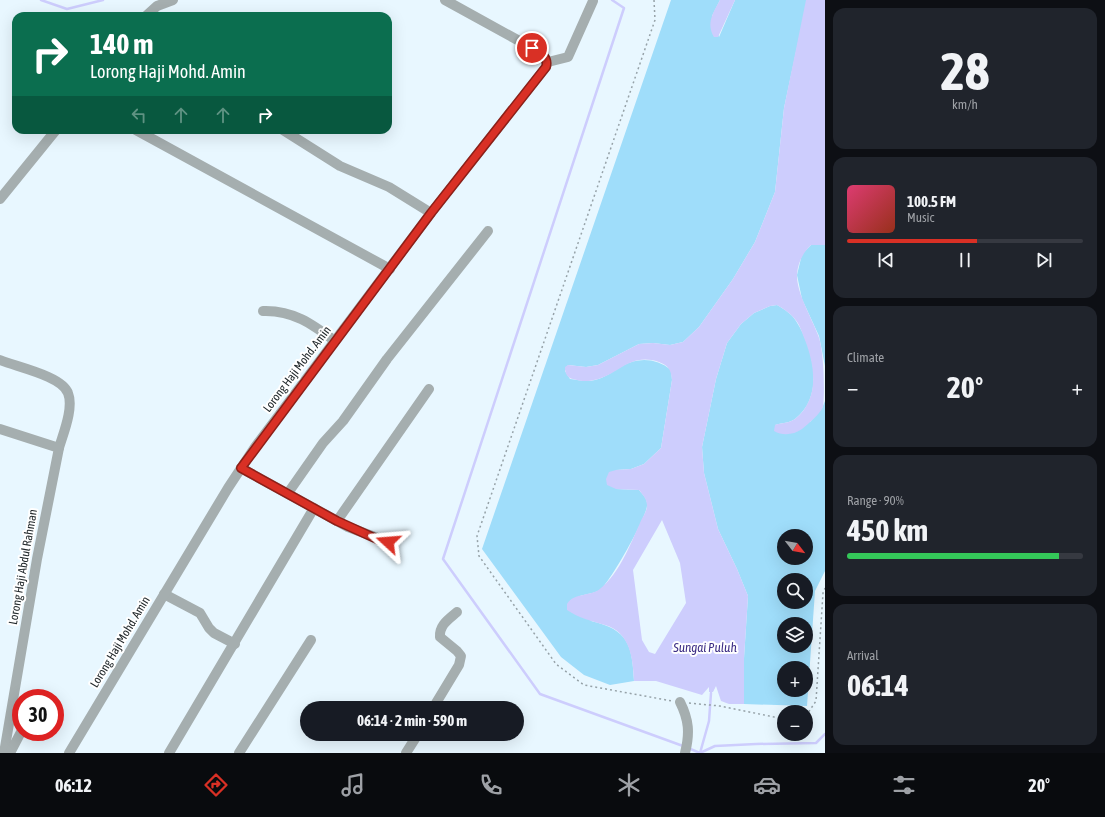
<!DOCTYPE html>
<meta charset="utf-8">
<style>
:root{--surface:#171b24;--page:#20242c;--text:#f1f3f6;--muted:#9ea1a6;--line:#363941;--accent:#d93025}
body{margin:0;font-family:"Asap Condensed",sans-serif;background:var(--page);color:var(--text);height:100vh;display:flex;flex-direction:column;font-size:15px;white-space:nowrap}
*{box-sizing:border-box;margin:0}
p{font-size:13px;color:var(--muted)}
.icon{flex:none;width:22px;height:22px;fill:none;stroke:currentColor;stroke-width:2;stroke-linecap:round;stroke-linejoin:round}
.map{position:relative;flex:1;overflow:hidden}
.side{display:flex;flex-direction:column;gap:8px;padding:8px;background:#0d0f14;width:280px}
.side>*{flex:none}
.guide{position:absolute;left:12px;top:12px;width:380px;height:122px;border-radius:12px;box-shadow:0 4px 16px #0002;background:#0b6e4f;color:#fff;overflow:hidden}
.needle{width:26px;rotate:121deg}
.buttons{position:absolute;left:777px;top:529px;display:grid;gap:8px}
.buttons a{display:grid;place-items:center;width:36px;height:36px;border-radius:50%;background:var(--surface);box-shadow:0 4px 16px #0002;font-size:20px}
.speed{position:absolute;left:12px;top:689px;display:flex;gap:8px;font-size:20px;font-weight:700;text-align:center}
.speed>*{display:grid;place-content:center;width:52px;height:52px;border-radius:50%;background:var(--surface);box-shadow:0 4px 16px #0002;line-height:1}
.speed .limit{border:6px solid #d22;background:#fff;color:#111}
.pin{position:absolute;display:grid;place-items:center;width:34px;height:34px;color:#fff;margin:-17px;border:2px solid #fff;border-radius:50%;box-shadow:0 1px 4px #0007}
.me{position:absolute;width:44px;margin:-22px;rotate:289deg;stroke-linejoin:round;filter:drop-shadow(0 0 3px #0008)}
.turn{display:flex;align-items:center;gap:14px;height:84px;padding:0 12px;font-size:18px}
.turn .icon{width:52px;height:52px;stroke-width:2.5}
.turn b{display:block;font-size:28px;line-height:34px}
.lanes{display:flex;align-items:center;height:38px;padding:0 12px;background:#0003;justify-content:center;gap:20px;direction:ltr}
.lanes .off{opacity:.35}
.big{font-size:30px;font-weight:700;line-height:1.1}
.side .widget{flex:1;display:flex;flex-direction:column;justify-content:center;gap:6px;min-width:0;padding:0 14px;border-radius:12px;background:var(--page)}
.side .dial{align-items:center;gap:0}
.dial b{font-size:52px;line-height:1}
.song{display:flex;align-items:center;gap:12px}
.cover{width:48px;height:48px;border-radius:6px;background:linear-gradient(135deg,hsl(340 70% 55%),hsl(10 70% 35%))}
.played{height:4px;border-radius:2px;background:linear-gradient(90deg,var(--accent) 55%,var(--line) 55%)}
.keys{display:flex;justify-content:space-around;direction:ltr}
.heat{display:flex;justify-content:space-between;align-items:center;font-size:22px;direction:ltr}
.charge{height:6px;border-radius:3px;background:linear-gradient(90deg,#34c759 90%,var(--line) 0)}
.trip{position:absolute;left:300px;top:701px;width:224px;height:40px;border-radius:20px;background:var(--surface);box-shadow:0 4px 16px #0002;font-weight:700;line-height:40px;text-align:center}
.tab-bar{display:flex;height:64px;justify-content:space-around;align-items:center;background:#090b0e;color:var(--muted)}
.tab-bar .icon{width:28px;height:28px}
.tab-bar .current{color:var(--accent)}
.tab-bar b{font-size:18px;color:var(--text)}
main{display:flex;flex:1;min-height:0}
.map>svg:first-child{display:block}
.green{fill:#9fddfa;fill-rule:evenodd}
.water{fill:#cdcdfd;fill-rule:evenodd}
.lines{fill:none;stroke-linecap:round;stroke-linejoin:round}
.stream{stroke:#cdcdfd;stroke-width:2.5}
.path{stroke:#96a2a8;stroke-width:1.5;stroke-dasharray:2 3;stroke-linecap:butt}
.minor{stroke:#a5aeaf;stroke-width:10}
.route-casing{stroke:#8d1f18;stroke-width:10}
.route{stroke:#d93025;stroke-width:7}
.labels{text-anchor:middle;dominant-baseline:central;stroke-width:4;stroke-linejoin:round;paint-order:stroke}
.street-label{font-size:12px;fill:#232a2d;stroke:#fff}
.water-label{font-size:13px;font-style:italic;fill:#3d2e85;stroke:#fff}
</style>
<main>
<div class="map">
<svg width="825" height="753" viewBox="0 0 825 753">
<rect width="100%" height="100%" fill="#e8f7ff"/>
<g class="green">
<path d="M 671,0 L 720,0 L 712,16 L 719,37 L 735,0 L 806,0 L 806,5 L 784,108 L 775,192 L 755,242 L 733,279 L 699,327 L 683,342 L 670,345 L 653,343 L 639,344 L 598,365 L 586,367 L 568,365 L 565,371 L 570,379 C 578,380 587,382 595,380 C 604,378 614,371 622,366 C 638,357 657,358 671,370 L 672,380 L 661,448 L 644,464 L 631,469 L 616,470 L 616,489 L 639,490 C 643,495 648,499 647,506 C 646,518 610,583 600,590 C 595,593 586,594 580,596 L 591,621 C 629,630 632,645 634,681 L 610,685 L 584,675 L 561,657 L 482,549 Z"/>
<polygon points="821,244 825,245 825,366 819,336 802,299 797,275 802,254 811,245"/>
<path d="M 777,305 C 784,309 792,314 796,321 C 814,349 825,396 795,419 C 790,423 781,423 775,425 L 810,422 L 822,408 L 825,401 L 825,571 L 815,591 L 807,706 L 744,704 L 744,658 L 748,596 L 737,569 L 718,529 L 704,473 L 702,447 L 716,379 L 727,343 L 741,324 L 754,313 L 770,306 ZM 784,536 L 806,536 L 806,558 L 784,558 ZM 784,580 L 806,580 L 806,602 L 784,602 ZM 784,624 L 806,624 L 806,646 L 784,646 ZM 784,668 L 806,668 L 806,690 L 784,690 Z"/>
</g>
<g class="water">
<path d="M 720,0 L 735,0 L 718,37 L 714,37 C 706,23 713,13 720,0 Z"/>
<path d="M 806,0 L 825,0 L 825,245 L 811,245 C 803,253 798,262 797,274 C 796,292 812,318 818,335 C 824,349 825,392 823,407 C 819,415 809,423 802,429 C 793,435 783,436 774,431 L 775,425 C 781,423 790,423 795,419 C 820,399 815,366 805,340 C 802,333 800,324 794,318 C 790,313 784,309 777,305 L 770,306 L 754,313 L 741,324 L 727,343 L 716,379 L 702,447 L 704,473 L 718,529 L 737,569 L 748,596 L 744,658 L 744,704 L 729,704 L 721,701 L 716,686 L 713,692 L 709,692 L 709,687 L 702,695 L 656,681 L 634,681 C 633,658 630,632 605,625 C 591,621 579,618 567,610 L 567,604 C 574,592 592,597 601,588 C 620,572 630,545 640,523 C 642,518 647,511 647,506 C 647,499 643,495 639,490 L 616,489 L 607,485 L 606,479 L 609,472 L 616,470 L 631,469 L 644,464 L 661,448 L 672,380 C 671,370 669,366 659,362 C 629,352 618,376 594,380 C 588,382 579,381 573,379 C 567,378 565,373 565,367 L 568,365 L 586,367 L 598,365 L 639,344 L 653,343 L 670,345 L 683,342 L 699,327 L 733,279 L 755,242 L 775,192 L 784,108 ZM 662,520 L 680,563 L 686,603 L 655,654 L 649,652 L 642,640 L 633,570 Z"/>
</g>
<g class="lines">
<g class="stream">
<polyline points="41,0 67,9 103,0"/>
<polyline points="612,0 624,8 443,559 540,694 683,746"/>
<polyline points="688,748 700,753 715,746 756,744 816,743 825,734"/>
<polyline points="700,753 709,721 711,693"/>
</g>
<g class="path">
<polyline points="654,0 655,20 477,536 479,556 556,664 584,685 672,701"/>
<polyline points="689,703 720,706 784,719"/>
<polyline points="806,716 816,701 823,593 825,588"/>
</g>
<g class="minor">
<polyline points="146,16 157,6 173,0"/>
<polyline points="548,62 568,57 593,1"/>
<polyline points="136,130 390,269"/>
<polyline points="283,130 340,166 389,187 431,213"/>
<polyline points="0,199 56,130"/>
<path d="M 263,311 C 293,310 312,324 335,341"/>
<path d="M 0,360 C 17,367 62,376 68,393 C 74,408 63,434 59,448"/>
<polyline points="0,429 59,448 37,559 4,753"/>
<polyline points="241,468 348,527 388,542"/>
<polyline points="288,493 323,443 343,421 387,359 488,231"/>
<polyline points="337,521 429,389"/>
<polyline points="164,594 200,613 209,628 214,633 235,644"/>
<path d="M 680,702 C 689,720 690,733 685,753"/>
<path d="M 433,708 L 459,665 L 461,656 L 457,651 L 440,637 C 439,625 449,619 457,612"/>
<polyline points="10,753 21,732"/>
<path d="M 69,753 L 228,488 L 255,447 L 431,213 L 546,67 C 549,57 540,53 532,48 L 445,0"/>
<polyline points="169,753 314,508"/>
<polyline points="239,753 311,640"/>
<polyline points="406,753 418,734"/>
</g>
</g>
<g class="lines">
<g class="route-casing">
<path id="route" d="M 388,542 L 379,540 L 337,521 L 241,468 L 431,213 L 546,67 C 549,57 540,53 532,48"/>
</g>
<use href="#route" class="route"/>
</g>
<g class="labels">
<g class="street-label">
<text transform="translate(297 369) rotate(-53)">Lorong Haji Mohd. Amin</text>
<text transform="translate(23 567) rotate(-80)">Lorong Haji Abdul Rahman</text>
<text transform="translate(120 642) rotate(-59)">Lorong Haji Mohd. Amin</text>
</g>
<g class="water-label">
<text x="705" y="647">Sungai Puluh</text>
</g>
</g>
</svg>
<div class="buttons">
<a><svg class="needle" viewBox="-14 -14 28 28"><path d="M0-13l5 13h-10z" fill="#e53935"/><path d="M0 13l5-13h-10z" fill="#9ea1a6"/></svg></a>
<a><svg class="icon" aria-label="search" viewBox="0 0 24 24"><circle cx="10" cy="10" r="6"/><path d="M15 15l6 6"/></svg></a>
<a><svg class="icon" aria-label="layers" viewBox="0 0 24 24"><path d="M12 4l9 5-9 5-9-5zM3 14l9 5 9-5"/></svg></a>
<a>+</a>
<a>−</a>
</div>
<div class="speed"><div class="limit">30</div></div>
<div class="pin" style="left:532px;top:48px;background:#d93025"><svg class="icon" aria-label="arrive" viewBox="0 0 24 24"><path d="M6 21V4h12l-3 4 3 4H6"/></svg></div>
<svg class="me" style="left:388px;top:542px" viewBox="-20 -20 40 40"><path d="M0-17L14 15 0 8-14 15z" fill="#d93025" stroke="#fff" stroke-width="4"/></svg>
<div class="trip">06:14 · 2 min · 590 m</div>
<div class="guide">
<div class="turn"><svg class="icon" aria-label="right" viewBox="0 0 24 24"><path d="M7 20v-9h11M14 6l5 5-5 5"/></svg><div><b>140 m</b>Lorong Haji Mohd. Amin</div></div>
<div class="lanes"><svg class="icon off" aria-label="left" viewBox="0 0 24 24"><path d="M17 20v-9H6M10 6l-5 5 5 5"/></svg><svg class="icon off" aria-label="ahead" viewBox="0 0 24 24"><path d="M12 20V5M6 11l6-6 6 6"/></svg><svg class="icon off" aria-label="ahead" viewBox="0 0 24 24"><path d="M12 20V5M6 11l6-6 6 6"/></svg><svg class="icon" aria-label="right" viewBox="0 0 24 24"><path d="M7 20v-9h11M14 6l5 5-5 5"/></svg></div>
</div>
</div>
<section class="side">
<div class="widget dial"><b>28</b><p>km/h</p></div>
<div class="widget">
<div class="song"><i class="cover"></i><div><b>100.5 FM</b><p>Music</p></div></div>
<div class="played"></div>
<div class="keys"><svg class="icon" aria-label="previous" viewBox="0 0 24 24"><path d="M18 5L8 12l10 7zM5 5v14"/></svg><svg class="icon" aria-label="pause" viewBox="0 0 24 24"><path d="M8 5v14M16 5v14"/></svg><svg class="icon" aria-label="next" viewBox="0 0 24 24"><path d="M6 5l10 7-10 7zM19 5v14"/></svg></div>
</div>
<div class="widget"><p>Climate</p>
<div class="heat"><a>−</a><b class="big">20°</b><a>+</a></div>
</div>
<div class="widget"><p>Range · 90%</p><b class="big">450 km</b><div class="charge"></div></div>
<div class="widget"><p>Arrival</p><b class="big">06:14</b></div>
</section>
</main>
<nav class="tab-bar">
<b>06:12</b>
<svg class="icon current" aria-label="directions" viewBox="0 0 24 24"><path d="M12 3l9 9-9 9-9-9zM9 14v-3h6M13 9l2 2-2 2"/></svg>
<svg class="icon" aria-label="music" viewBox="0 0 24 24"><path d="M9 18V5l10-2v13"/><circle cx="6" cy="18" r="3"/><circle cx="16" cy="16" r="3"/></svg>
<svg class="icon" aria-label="phone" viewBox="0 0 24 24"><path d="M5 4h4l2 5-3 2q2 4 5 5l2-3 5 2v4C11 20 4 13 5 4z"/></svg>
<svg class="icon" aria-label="climate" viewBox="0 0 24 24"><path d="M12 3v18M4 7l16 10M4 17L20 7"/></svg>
<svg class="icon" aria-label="car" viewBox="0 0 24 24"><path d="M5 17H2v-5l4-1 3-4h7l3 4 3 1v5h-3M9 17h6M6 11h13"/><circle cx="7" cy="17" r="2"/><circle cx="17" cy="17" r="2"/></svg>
<svg class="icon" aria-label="filters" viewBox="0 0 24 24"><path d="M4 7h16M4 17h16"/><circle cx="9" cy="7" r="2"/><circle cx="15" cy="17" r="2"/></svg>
<b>20°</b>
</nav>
